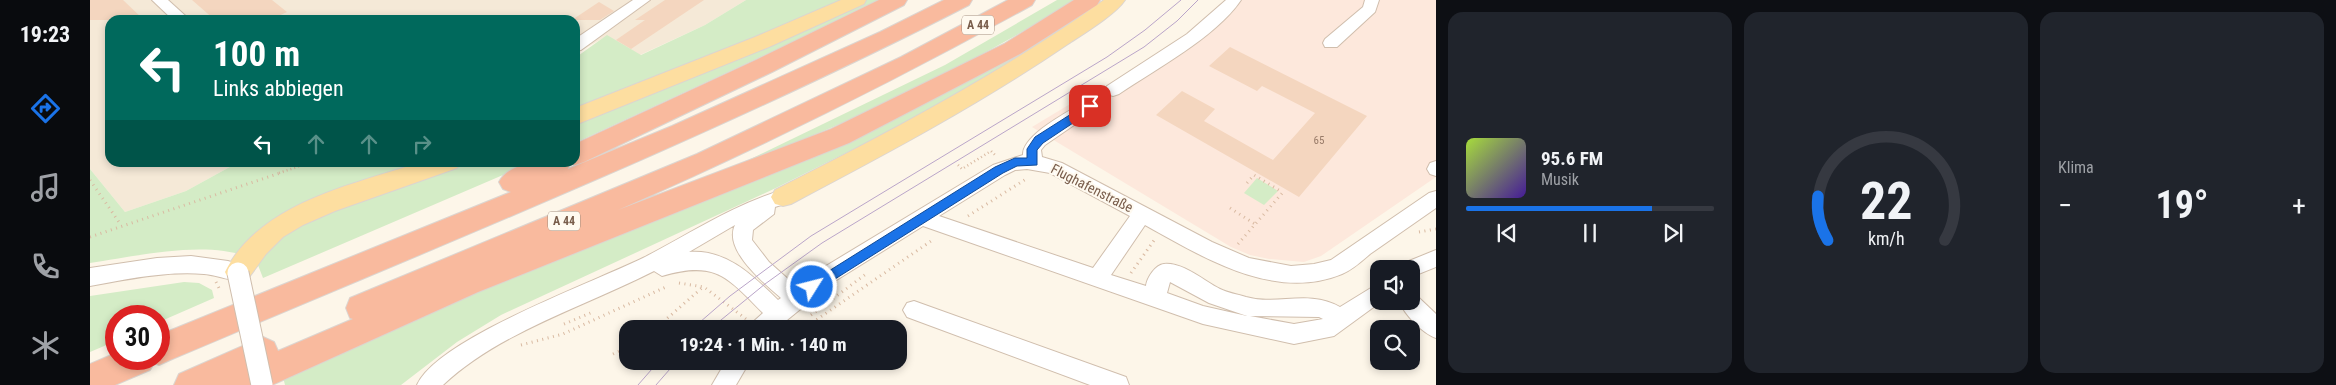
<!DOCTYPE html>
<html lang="de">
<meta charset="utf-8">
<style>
:root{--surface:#171b24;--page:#20242c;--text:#f1f3f6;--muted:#9ea1a6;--line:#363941;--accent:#1a73e8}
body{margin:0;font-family:"Roboto Condensed",sans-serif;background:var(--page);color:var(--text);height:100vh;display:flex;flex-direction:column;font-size:19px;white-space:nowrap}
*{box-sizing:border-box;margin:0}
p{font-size:16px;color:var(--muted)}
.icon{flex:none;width:28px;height:28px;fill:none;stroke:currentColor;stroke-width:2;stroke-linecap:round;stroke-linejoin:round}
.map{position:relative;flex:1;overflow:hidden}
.details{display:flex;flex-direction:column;gap:12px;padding:12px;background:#0d0f14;width:900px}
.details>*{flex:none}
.top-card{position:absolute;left:15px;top:15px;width:475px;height:152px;border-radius:15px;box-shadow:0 2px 8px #0003;background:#00695c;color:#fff;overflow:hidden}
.controls{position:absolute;left:1280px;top:260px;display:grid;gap:10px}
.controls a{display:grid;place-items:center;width:50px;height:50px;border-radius:10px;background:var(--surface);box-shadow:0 2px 8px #0003;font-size:25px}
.speed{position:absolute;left:15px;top:305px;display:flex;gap:10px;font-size:25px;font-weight:700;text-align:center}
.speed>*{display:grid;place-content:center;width:65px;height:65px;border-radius:50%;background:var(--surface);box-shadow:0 2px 8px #0003;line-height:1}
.speed .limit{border:8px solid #d22;background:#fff;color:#111}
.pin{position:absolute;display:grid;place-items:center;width:42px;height:42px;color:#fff;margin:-21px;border-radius:10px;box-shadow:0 2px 8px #0006}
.me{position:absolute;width:55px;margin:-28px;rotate:54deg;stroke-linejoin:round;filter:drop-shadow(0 0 4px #0008)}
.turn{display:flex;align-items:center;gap:18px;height:105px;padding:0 25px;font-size:22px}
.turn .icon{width:65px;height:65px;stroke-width:2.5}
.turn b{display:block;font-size:35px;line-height:42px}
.lanes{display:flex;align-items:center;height:48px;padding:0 25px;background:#0003;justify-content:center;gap:25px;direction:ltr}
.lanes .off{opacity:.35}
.big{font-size:38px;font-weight:700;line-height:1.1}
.details .tile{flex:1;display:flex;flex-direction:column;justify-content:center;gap:8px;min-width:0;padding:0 18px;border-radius:15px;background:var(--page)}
.details .dial{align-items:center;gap:0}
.dial svg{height:130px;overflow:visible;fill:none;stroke:var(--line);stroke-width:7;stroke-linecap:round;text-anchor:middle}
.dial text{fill:var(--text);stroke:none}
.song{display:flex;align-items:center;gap:15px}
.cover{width:60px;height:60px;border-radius:8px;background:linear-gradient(135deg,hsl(80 70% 55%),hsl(260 70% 35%))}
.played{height:5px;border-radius:2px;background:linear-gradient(90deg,var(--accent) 75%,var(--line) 75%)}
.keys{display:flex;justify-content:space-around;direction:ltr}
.heat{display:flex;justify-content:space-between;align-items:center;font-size:28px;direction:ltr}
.details .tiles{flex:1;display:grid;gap:12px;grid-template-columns:repeat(3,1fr)}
.trip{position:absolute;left:529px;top:320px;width:288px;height:50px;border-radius:15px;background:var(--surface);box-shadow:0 2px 8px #0003;font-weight:700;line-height:50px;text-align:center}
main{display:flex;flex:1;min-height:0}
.menu{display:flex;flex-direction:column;width:90px;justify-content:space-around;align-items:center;background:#090b0e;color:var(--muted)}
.menu .icon{width:35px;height:35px}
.menu .selected{color:var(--accent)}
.menu b{font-size:22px;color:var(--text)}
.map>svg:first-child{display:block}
.residential{fill:#f5e9d7}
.commercial{fill:#fde8dc}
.green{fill:#d4ecc6}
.building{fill:#f4d6bf}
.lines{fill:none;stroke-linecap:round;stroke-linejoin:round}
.minor-casing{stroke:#d0bead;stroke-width:2}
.major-casing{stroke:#dcd5d0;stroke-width:2}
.highway-casing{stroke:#dcd5d0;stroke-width:2}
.path-far1{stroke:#d9baa2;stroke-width:2.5;stroke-dasharray:1 3;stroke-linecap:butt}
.path{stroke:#d9baa2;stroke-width:3;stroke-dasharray:1 4.5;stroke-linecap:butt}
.minor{fill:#fff;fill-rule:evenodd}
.major{fill:#fddea0;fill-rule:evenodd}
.highway{fill:#f9ba9e;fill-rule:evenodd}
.tram{stroke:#baa5c9;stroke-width:1}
.minor-bridge-casing{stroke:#d0bead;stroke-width:23;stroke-linecap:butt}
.path-bridge{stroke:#d9baa2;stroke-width:3;stroke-dasharray:1 4.5;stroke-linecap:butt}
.minor-bridge{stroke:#fff;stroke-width:21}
.route{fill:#1a73e8;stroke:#114b97}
.labels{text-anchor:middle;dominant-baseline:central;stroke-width:4;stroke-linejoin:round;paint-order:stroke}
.number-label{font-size:11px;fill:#987b68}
.shield{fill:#fffaf0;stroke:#a18c7c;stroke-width:1}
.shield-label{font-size:12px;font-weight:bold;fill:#795d4b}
.street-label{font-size:14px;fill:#795d4b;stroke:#fffaf0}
</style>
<main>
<nav class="menu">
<b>19:23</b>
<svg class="icon selected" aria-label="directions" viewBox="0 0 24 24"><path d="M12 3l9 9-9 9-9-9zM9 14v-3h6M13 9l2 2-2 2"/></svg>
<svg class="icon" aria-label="music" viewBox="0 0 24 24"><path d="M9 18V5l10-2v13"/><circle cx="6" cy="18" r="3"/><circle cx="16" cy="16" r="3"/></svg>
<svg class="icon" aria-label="phone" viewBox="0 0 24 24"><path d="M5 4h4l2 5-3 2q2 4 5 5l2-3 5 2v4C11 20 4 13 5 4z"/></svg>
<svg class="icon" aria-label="climate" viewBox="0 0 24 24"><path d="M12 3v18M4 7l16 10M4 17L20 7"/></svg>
</nav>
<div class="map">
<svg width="1346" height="385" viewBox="0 0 1346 385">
<rect width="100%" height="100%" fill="#fdf6e9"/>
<polygon class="residential" points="0,0 656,0 615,25 550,55 517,36 485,54 485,20 20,20 20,162 147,163 96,191 35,212 0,169"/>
<polygon class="commercial" points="1152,0 1346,0 1346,177 1231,256 1214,262 1179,259 1160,255 1141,247 942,127 990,98 1026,95 1131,21"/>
<g class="green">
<polygon points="656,0 789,0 755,18 485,143 485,58 517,35 551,55 615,25"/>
<path d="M 967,0 L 985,0 C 878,67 764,122 646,166 L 855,65 Z"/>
<polygon points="974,26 978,28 902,74 804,129 688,187 411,315 367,342 311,385 195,385 192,373 298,325 761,139 898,71"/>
<path d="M 147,163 L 441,163 L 173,278 L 166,260 C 120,238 49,256 0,263 L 0,169 L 35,212 L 96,191 Z"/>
<polygon points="1167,178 1188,191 1174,205 1154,193"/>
<polygon points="94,282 109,283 122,290 124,298 69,322 69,316 26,316 26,341 0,352 0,296"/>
</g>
<g class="building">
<polygon points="0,0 33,0 54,20 0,20"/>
<polygon points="102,0 182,0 197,12 180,20 125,20"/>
<polygon points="575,0 614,0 541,49 526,40 555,20 545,20"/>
<polygon points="509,2 524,11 510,20 482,20"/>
<polygon points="1140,47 1277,116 1209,197 1066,115 1092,91 1125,109 1114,121 1183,160 1225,113 1172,86 1167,91 1119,66"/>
</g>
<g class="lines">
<g class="minor-casing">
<g id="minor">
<polygon points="62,0 78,0 100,20 83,20"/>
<polygon points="543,0 560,0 491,50 485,51 485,39"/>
<path d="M 1136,0 L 1151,0 C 1126,37 1066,69 1029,94 L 1023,96 L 1017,94 L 1015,90 L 1017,86 L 1097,34 Z"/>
<polygon points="1275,0 1289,0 1285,12 1247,47 1235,47 1233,43 1235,39 1273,7"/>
<path d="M 1000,100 L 1006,102 L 1008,106 L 1006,110 L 955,145 L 951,150 L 952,157 L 972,163 L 1122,242 L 1159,258 L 1201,266 L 1224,264 L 1241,260 L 1339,193 L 1346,191 L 1346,208 C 1324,223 1302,239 1280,254 C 1272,261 1262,270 1252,274 C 1184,302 1113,257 1055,225 L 1021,275 L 1056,286 C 1057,278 1065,265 1074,264 C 1093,262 1114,281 1130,289 C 1138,293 1147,294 1156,297 C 1187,306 1218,289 1250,307 L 1289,283 L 1289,301 L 1292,301 L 1244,336 L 1204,344 L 1113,324 L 833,226 L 745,281 L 686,329 L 660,329 L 663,322 L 673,313 C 637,277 626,260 572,276 L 564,271 C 496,306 409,332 353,385 L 327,385 C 347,339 504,282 553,258 C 600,234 642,205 693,190 L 700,192 L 702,197 L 700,202 L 685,207 L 684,214 L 663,230 L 662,240 L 679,262 L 707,287 L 731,269 L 903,165 L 933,155 C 932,135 978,112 994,102 ZM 937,169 L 960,173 L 1040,216 L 1003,268 L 849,216 L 915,175 L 925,170 ZM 645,225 C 633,250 674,283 691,298 L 688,300 C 663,276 637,249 599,252 ZM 1080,282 L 1119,303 L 1157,316 L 1113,306 L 1077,293 ZM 1160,316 L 1229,317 L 1233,319 L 1204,324 Z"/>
<polygon points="1346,161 1346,176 1340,174 1337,169 1340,163"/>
<polygon points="1346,250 1346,267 1321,277 1321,269 1311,269 1314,263"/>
<path d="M 101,256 L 138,261 L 155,267 L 158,273 L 155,279 C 143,283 128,275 114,274 C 76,271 38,279 0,286 L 0,268 L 67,258 Z"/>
<path d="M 1321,293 L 1326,295 L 1346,314 L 1346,338 C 1332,333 1315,315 1309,301 L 1321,301 Z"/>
<polygon points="824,301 1036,377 1039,385 1000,385 817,317 813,310 817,303"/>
<polygon points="636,361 660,361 646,385 622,385"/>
</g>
</g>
<g class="major-casing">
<g id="major">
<polygon points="751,0 776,0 774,4 679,47 485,125 485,108 665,37"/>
<path d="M 1014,0 L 1035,0 C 1026,14 993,34 978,44 C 890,104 796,154 701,204 L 693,206 L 685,204 L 681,197 L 685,190 C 798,133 910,74 1014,0 Z"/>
<path d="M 331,162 L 370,162 L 367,168 L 245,211 L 213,225 L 193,237 L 176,254 L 157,280 L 148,283 L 139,280 L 135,272 C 170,202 263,185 331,162 Z"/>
</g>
</g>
<g class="highway-casing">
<g id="highway">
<path d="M 789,0 L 817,0 L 814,5 L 682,72 L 494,162 L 485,165 L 480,163 L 478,169 L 582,126 L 790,32 L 854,0 L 882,0 L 879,5 C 620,138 348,246 80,360 L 69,365 L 64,363 L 60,370 L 25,385 L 0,385 L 0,364 L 26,353 L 26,359 L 69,359 L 69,335 L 421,192 L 413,189 L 409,182 C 422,158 462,162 485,162 L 485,144 L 666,60 Z"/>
<path d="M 918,0 L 945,0 L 942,5 C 806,80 670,148 528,210 L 741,129 L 914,44 L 984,0 L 1010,0 L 1007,5 L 930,54 L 759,143 L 388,292 L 182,385 L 84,385 L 89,374 L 173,337 L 184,342 L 188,351 L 263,319 L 260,318 L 256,308 L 260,298 L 607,154 L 811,57 Z"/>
</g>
</g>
<g class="path-far1">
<polyline points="868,165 872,169 901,151 905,155"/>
<polyline points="189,173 222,162"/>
</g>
<g class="path">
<polyline points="0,180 31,225"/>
<polyline points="1157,183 1164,175 1192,192"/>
<polyline points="1140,208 1165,224"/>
<polyline points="878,216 936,179"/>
<polyline points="1329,232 1346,229"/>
<polyline points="0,237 193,172"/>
<polyline points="1148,244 1194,191"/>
<polyline points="1041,273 1065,239"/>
<polyline points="589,283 614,287 656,319"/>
<polyline points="721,315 776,274"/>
<polyline points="474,324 503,312"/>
<polyline points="565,329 613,287"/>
<polyline points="713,329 844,239"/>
<polyline points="431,345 473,334 578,286"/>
<polyline points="523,354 538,347"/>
</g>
<use href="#minor" class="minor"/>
<use href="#major" class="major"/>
<use href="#highway" class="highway"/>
<g class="tram">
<polyline points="602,329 640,296 721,236 1017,57 1055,30 1091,0"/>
<polyline points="620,329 675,284 732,243 1054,47 1087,21 1108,0"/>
<polyline points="548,385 569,361"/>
<polyline points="566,385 587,361"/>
</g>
<g class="minor-bridge-casing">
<polyline id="minor-bridge" points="148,273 172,385"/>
</g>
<polyline class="path-bridge" points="126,282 130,290"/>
<use href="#minor-bridge" class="minor-bridge"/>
</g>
<polygon class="route" points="1000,102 1004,103 1004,109 953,143 947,150 947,165 927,166 913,173 726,291 718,291 716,287 718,284 905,167 925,158 937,158 937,149 945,137"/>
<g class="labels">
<g class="number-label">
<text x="1229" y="140">65</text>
</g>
<g class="shield">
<rect x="872" y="15.5" width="32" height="19" rx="4"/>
<rect x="458" y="211.5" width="32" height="19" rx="4"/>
</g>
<g class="shield-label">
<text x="888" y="25">A 44</text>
<text x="474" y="221">A 44</text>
</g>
<g class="street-label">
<text transform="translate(1002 188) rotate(27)">Flughafenstraße</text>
</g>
</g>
</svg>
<div class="controls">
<a><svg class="icon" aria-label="sound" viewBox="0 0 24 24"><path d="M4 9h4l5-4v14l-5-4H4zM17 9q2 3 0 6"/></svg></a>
<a><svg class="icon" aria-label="search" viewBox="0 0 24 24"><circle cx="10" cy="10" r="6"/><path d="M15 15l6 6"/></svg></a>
</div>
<div class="speed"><div class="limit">30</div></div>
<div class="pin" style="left:1000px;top:106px;background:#d93025"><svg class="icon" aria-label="arrive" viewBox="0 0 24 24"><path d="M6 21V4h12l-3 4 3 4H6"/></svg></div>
<svg class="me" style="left:722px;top:287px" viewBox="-20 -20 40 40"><circle r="17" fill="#1a73e8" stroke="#fff" stroke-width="3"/><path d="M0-11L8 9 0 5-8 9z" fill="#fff"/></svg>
<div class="trip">19:24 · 1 Min. · 140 m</div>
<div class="top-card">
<div class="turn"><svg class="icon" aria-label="left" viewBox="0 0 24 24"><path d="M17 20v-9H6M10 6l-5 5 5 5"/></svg><div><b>100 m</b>Links abbiegen</div></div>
<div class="lanes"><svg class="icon" aria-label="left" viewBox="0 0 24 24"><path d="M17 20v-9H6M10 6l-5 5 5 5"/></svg><svg class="icon off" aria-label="ahead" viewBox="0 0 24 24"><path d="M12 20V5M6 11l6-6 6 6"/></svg><svg class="icon off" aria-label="ahead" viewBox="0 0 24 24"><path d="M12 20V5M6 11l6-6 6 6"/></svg><svg class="icon off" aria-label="right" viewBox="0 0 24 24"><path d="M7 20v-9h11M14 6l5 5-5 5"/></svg></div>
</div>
</div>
<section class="details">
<div class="tiles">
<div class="tile">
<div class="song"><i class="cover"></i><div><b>95.6 FM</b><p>Musik</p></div></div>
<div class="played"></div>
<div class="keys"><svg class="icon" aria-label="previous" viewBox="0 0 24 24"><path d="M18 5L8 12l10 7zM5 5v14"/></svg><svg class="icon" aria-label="pause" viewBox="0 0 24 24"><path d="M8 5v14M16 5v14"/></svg><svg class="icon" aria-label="next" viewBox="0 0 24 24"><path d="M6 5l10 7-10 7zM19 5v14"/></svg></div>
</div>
<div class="tile dial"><svg viewBox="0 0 100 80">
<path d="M14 69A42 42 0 1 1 86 69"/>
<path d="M14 69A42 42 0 0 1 8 42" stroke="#1a73e8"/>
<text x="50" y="56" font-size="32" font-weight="700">22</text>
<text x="50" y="72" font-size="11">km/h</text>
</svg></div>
<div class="tile"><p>Klima</p>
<div class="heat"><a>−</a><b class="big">19°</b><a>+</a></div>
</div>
</div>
</section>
</main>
